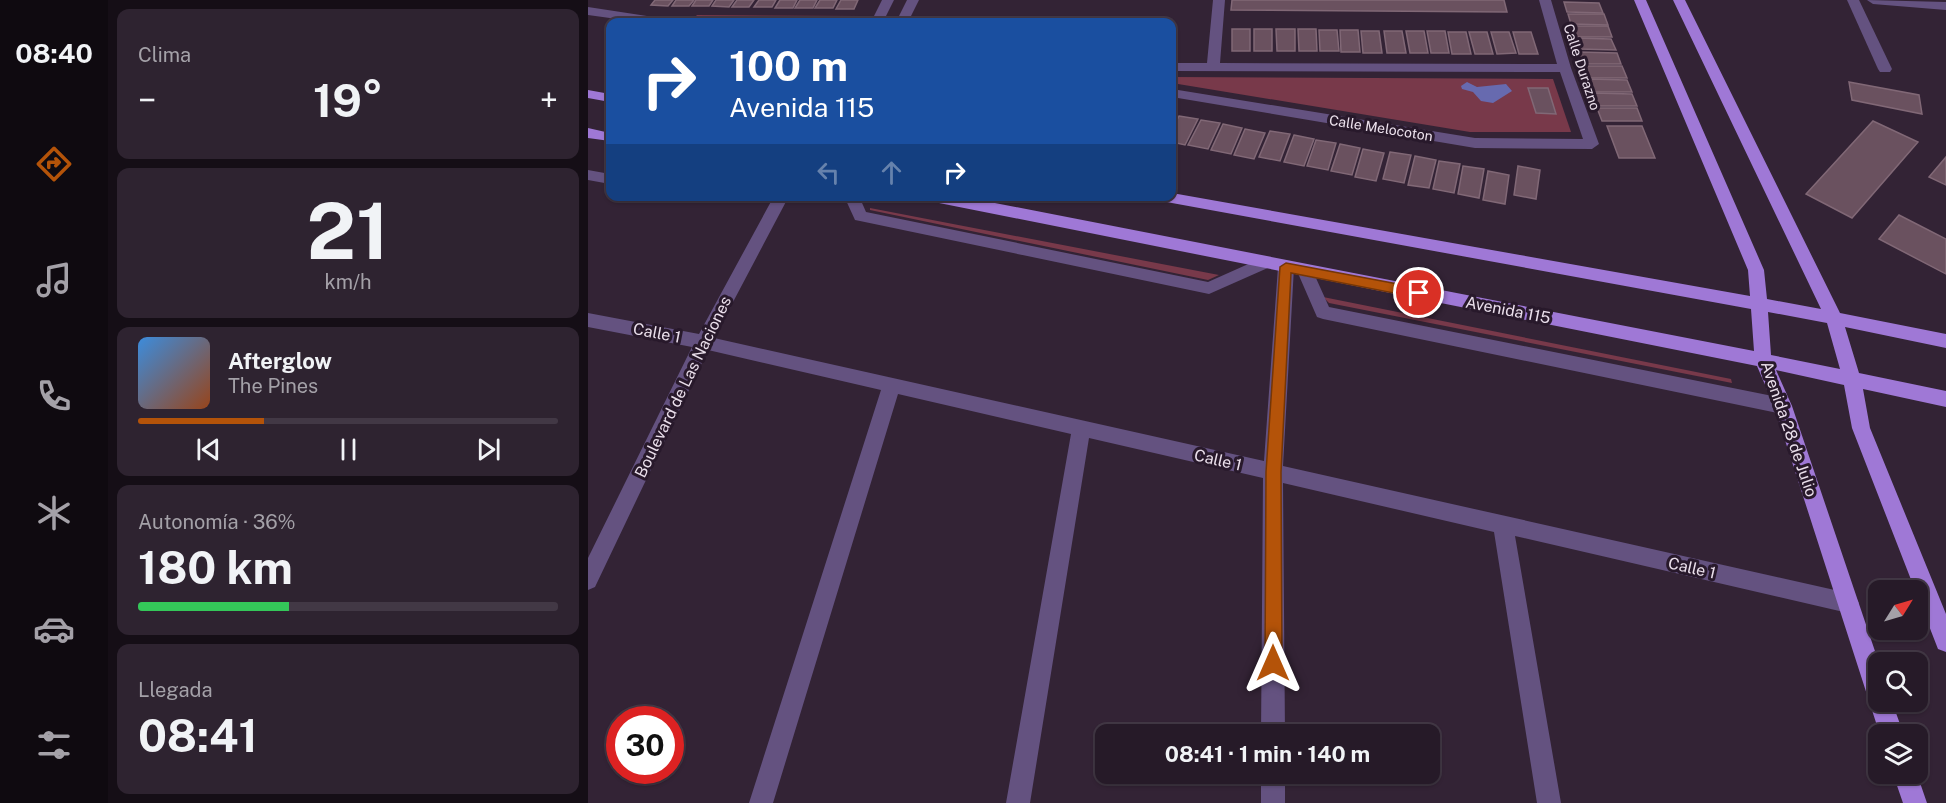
<!DOCTYPE html>
<html lang="es">
<meta charset="utf-8">
<style>
:root{--surface:#261a28;--page:#2e2330;--text:#f1f3f6;--muted:#a4a1a8;--line:#423845;--accent:#b45309}
body{margin:0;font-family:"Public Sans",sans-serif;background:var(--page);color:var(--text);height:100vh;display:flex;flex-direction:column;font-size:22px;white-space:nowrap}
*{box-sizing:border-box;margin:0}
p{font-size:20px;color:var(--muted)}
.icon{flex:none;width:33px;height:33px;fill:none;stroke:currentColor;stroke-width:2;stroke-linecap:round;stroke-linejoin:round}
.map{position:relative;flex:1;overflow:hidden}
.details{display:flex;flex-direction:column;gap:9px;padding:9px;background:#150e16;width:480px}
.details>*{flex:none}
.hud{position:absolute;left:18px;top:18px;width:570px;height:183px;border-radius:12px;box-shadow:0 2px 4px #0004,0 0 0 2px var(--line);background:#1a4fa0;color:#fff;overflow:hidden}
.needle{width:39px;rotate:53deg}
.controls{position:absolute;left:1280px;top:580px;display:grid;gap:12px}
.controls a{display:grid;place-items:center;width:60px;height:60px;border-radius:12px;background:var(--surface);box-shadow:0 2px 4px #0004,0 0 0 2px var(--line);font-size:30px}
.speed{position:absolute;left:18px;top:706px;display:flex;gap:12px;font-size:30px;font-weight:700;text-align:center}
.speed>*{display:grid;place-content:center;width:78px;height:78px;border-radius:50%;background:var(--surface);box-shadow:0 2px 4px #0004,0 0 0 2px var(--line);line-height:1}
.speed .limit{border:9px solid #d22;background:#fff;color:#111}
.pin{position:absolute;display:grid;place-items:center;width:51px;height:51px;color:#fff;margin:-26px;border:3px solid #fff;border-radius:50%;box-shadow:0 2px 6px #0007}
.me{position:absolute;width:66px;margin:-33px;rotate:0deg;stroke-linejoin:round;filter:drop-shadow(0 0 4px #0008)}
.turn{display:flex;align-items:center;gap:21px;height:126px;padding:0 24px;font-size:27px}
.turn .icon{width:78px;height:78px;stroke-width:2.5}
.turn b{display:block;font-size:42px;line-height:51px}
.lanes{display:flex;align-items:center;height:57px;padding:0 24px;background:#0003;justify-content:center;gap:30px;direction:ltr}
.lanes .off{opacity:.35}
.big{font-size:45px;font-weight:700;line-height:1.1}
.details .tile{flex:1;display:flex;flex-direction:column;justify-content:center;gap:9px;min-width:0;padding:0 21px;border-radius:12px;background:var(--page)}
.details .dial{align-items:center;gap:0}
.dial b{font-size:78px;line-height:1}
.song{display:flex;align-items:center;gap:18px}
.cover{width:72px;height:72px;border-radius:9px;background:linear-gradient(135deg,hsl(210 70% 55%),hsl(20 70% 35%))}
.played{height:6px;border-radius:3px;background:linear-gradient(90deg,var(--accent) 30%,var(--line) 30%)}
.keys{display:flex;justify-content:space-around;direction:ltr}
.heat{display:flex;justify-content:space-between;align-items:center;font-size:33px;direction:ltr}
.charge{height:9px;border-radius:4px;background:linear-gradient(90deg,#34c759 36%,var(--line) 0)}
.trip{position:absolute;left:507px;top:724px;width:345px;height:60px;border-radius:12px;background:var(--surface);box-shadow:0 2px 4px #0004,0 0 0 2px var(--line);font-weight:700;line-height:60px;text-align:center}
main{display:flex;flex:1;min-height:0}
.tabs{display:flex;flex-direction:column;width:108px;justify-content:space-around;align-items:center;background:#0f0a10;color:var(--muted)}
.tabs .icon{width:42px;height:42px}
.tabs .on{color:var(--accent)}
.tabs b{font-size:27px;color:var(--text)}
.map>svg:first-child{display:block}
.green{fill:#78394a}
.water{fill:#676aaf}
.building{fill:#6a515f;stroke:#816876;stroke-width:1.5}
.lines{fill:none;stroke-linecap:round;stroke-linejoin:round}
.minor{fill:#645280;fill-rule:evenodd}
.major{fill:#9f78d6;fill-rule:evenodd}
.route{fill:#b45309;stroke:#753606;stroke-width:1.5}
.labels{text-anchor:middle;dominant-baseline:central;stroke-width:6;stroke-linejoin:round;paint-order:stroke}
.far-street-label{font-size:14px;fill:#eadfeb;stroke:#28192b}
.street-label{font-size:16px;fill:#eadfeb;stroke:#28192b}
</style>
<main>
<nav class="tabs">
<b>08:40</b>
<svg class="icon on" aria-label="directions" viewBox="0 0 24 24"><path d="M12 3l9 9-9 9-9-9zM9 14v-3h6M13 9l2 2-2 2"/></svg>
<svg class="icon" aria-label="music" viewBox="0 0 24 24"><path d="M9 18V5l10-2v13"/><circle cx="6" cy="18" r="3"/><circle cx="16" cy="16" r="3"/></svg>
<svg class="icon" aria-label="phone" viewBox="0 0 24 24"><path d="M5 4h4l2 5-3 2q2 4 5 5l2-3 5 2v4C11 20 4 13 5 4z"/></svg>
<svg class="icon" aria-label="climate" viewBox="0 0 24 24"><path d="M12 3v18M4 7l16 10M4 17L20 7"/></svg>
<svg class="icon" aria-label="car" viewBox="0 0 24 24"><path d="M5 17H2v-5l4-1 3-4h7l3 4 3 1v5h-3M9 17h6M6 11h13"/><circle cx="7" cy="17" r="2"/><circle cx="17" cy="17" r="2"/></svg>
<svg class="icon" aria-label="filters" viewBox="0 0 24 24"><path d="M4 7h16M4 17h16"/><circle cx="9" cy="7" r="2"/><circle cx="15" cy="17" r="2"/></svg>
</nav>
<section class="details">
<div class="tile"><p>Clima</p>
<div class="heat"><a>−</a><b class="big">19°</b><a>+</a></div>
</div>
<div class="tile dial"><b>21</b><p>km/h</p></div>
<div class="tile">
<div class="song"><i class="cover"></i><div><b>Afterglow</b><p>The Pines</p></div></div>
<div class="played"></div>
<div class="keys"><svg class="icon" aria-label="previous" viewBox="0 0 24 24"><path d="M18 5L8 12l10 7zM5 5v14"/></svg><svg class="icon" aria-label="pause" viewBox="0 0 24 24"><path d="M8 5v14M16 5v14"/></svg><svg class="icon" aria-label="next" viewBox="0 0 24 24"><path d="M6 5l10 7-10 7zM19 5v14"/></svg></div>
</div>
<div class="tile"><p>Autonomía · 36%</p><b class="big">180 km</b><div class="charge"></div></div>
<div class="tile"><p>Llegada</p><b class="big">08:41</b></div>
</section>
<div class="map">
<svg width="1358" height="803" viewBox="0 0 1358 803">
<rect width="100%" height="100%" fill="#332335"/>
<g class="green">
<polygon points="109,15 276,16 273,22 148,22 107,17"/>
<polygon points="584,77 965,79 983,132 882,132 584,83"/>
<polygon points="282,208 631,275 620,280 282,210"/>
<polygon points="735,297 1143,379 1144,383 741,303"/>
</g>
<polygon class="water" points="879,82 889,87 918,84 924,91 905,103 893,101 885,92 874,89 873,86"/>
<g class="building">
<polygon points="67,0 85,0 80,6 63,5"/>
<polygon points="88,0 106,0 101,6 84,6"/>
<polygon points="108,0 125,0 121,6 104,6"/>
<polygon points="128,0 146,0 141,7 124,6"/>
<polygon points="149,0 166,0 161,7 144,7"/>
<polygon points="171,0 188,0 184,7 166,7"/>
<polygon points="192,0 209,0 205,8 187,8"/>
<polygon points="212,0 229,0 225,8 207,8"/>
<polygon points="232,0 249,0 245,8 227,8"/>
<polygon points="253,0 270,0 266,9 248,9"/>
<polygon points="644,0 916,0 919,12 643,10"/>
<polygon points="976,2 1011,3 1015,13 979,12"/>
<polygon points="980,14 1016,14 1020,25 983,24"/>
<polygon points="983,26 1020,26 1024,37 987,37"/>
<rect x="644" y="29" width="18" height="22"/>
<rect x="666" y="29" width="18" height="22"/>
<polygon points="688,29 707,29 707,51 689,51"/>
<polygon points="710,29 728,29 729,51 711,51"/>
<polygon points="731,30 749,30 751,51 732,51"/>
<polygon points="752,30 770,30 772,52 753,52"/>
<polygon points="773,31 791,31 794,53 775,53"/>
<polygon points="796,31 814,31 818,53 799,53"/>
<polygon points="818,31 836,31 840,53 822,53"/>
<polygon points="839,31 857,31 861,53 843,53"/>
<polygon points="860,32 878,32 883,54 864,54"/>
<polygon points="881,32 899,32 905,54 887,54"/>
<polygon points="903,32 921,32 928,53 909,54"/>
<polygon points="925,32 943,32 950,54 931,54"/>
<polygon points="987,38 1023,39 1028,50 991,49"/>
<polygon points="991,52 1029,53 1033,64 996,64"/>
<polygon points="996,66 1034,66 1039,78 1000,78"/>
<polygon points="1001,79 1039,80 1044,92 1005,92"/>
<polygon points="1261,82 1331,95 1334,114 1264,100"/>
<polygon points="940,88 960,88 968,114 948,113"/>
<polygon points="1005,93 1044,94 1049,106 1010,106"/>
<polygon points="1009,108 1049,108 1054,121 1014,121"/>
<polygon points="591,116 610,119 597,145 584,142 584,130"/>
<polygon points="613,120 632,123 620,149 600,145"/>
<polygon points="1285,121 1330,142 1264,218 1218,194"/>
<polygon points="635,124 654,128 643,154 623,150"/>
<polygon points="1019,126 1054,126 1067,158 1031,158"/>
<polygon points="657,129 677,133 666,159 646,155"/>
<polygon points="682,131 702,134 692,161 671,157"/>
<polygon points="706,135 726,139 716,166 696,162"/>
<polygon points="728,140 748,143 740,170 719,166"/>
<polygon points="752,144 772,148 764,175 743,171"/>
<polygon points="775,149 796,153 788,181 767,177"/>
<polygon points="802,152 823,155 816,183 795,179"/>
<polygon points="827,156 848,160 841,188 820,185"/>
<polygon points="1358,157 1358,185 1341,177"/>
<polygon points="851,161 872,164 866,193 845,189"/>
<polygon points="875,166 896,169 891,198 870,194"/>
<polygon points="930,166 952,170 948,199 926,195"/>
<polygon points="900,171 921,175 917,204 895,200"/>
<polygon points="1311,215 1358,239 1358,274 1291,239"/>
</g>
<g class="lines">
<g class="minor">
<polygon points="294,0 306,0 295,22 283,22"/>
<polygon points="319,0 331,0 320,22 308,22"/>
<polygon points="625,0 637,0 632,63 969,64 951,0 963,0 983,68 1011,144 1004,149 887,148 584,97 584,89 887,138 995,139 972,72 584,71 584,63 619,63"/>
<polygon points="1259,0 1271,0 1304,69 1302,72 1292,72 1290,69"/>
<polygon points="1279,0 1358,2 1358,10 1285,4"/>
<polygon points="0,7 72,18 78,22 51,22 0,15"/>
<polygon points="0,170 22,174 22,184 0,180"/>
<polygon points="186,196 201,196 126,338 676,461 690,267 692,263 704,263 706,267 695,466 1260,593 1267,596 1271,603 1267,610 1260,613 927,536 973,803 949,803 906,532 695,483 697,735 673,735 675,478 501,438 442,803 418,803 483,434 310,394 185,803 161,803 293,390 120,350 7,587 0,590 0,558 104,347 0,327 0,313 111,334"/>
<polygon points="256,196 271,196 278,212 620,282 676,257 682,259 684,263 682,267 621,294 272,221 267,220"/>
<polygon points="717,265 723,267 741,307 1195,398 1201,401 1204,406 1201,411 1195,414 735,319 729,317 709,271 711,267"/>
<rect x="673" y="774" width="24" height="29"/>
</g>
<g class="major">
<path d="M 1046,0 L 1058,0 L 1176,270 L 1179,299 L 1233,309 L 1085,0 L 1097,0 L 1252,313 L 1358,334 L 1358,348 L 1257,327 L 1271,373 L 1358,391 L 1358,407 L 1275,389 L 1282,428 L 1358,614 L 1358,652 L 1350,649 L 1264,428 L 1256,385 L 1188,370 L 1204,406 L 1291,663 L 1290,702 L 1304,702 L 1316,735 L 1292,735 L 1186,406 L 1169,366 L 341,201 L 334,196 L 371,196 L 1166,351 L 1163,309 L 573,201 L 566,196 L 584,196 L 584,193 L 1162,296 L 1160,270 ZM 1180,312 L 1239,323 L 1252,369 L 1183,355 Z"/>
<polygon points="0,90 22,94 22,102 0,98"/>
<polygon points="0,128 22,133 22,141 0,138"/>
<polygon points="1305,774 1329,774 1339,803 1315,803"/>
</g>
</g>
<polygon class="route" points="698,263 831,288 838,293 831,298 703,273 693,472 694,663 691,669 685,672 679,669 677,663 678,472 692,267"/>
<g class="labels">
<g class="far-street-label">
<text transform="translate(994 67) rotate(72)">Calle Durazno</text>
<text transform="translate(793 128) rotate(9)">Calle Melocoton</text>
</g>
<g class="street-label">
<text transform="translate(920 310) rotate(11)">Avenida 115</text>
<text transform="translate(69 333) rotate(11)">Calle 1</text>
<text transform="translate(95 387) rotate(-64)">Boulevard de Las Naciones</text>
<text transform="translate(1201 429) rotate(71)">Avenida 28 de Julio</text>
<text transform="translate(630 460) rotate(13)">Calle 1</text>
<text transform="translate(1104 568) rotate(13)">Calle 1</text>
</g>
</g>
</svg>
<div class="controls">
<a><svg class="needle" viewBox="-14 -14 28 28"><path d="M0-13l5 13h-10z" fill="#e53935"/><path d="M0 13l5-13h-10z" fill="#a4a1a8"/></svg></a>
<a><svg class="icon" aria-label="search" viewBox="0 0 24 24"><circle cx="10" cy="10" r="6"/><path d="M15 15l6 6"/></svg></a>
<a><svg class="icon" aria-label="layers" viewBox="0 0 24 24"><path d="M12 4l9 5-9 5-9-5zM3 14l9 5 9-5"/></svg></a>
</div>
<div class="speed"><div class="limit">30</div></div>
<div class="pin" style="left:831px;top:293px;background:#d93025"><svg class="icon" aria-label="arrive" viewBox="0 0 24 24"><path d="M6 21V4h12l-3 4 3 4H6"/></svg></div>
<svg class="me" style="left:685px;top:663px" viewBox="-20 -20 40 40"><path d="M0-17L14 15 0 8-14 15z" fill="#b45309" stroke="#fff" stroke-width="4"/></svg>
<div class="trip">08:41 · 1 min · 140 m</div>
<div class="hud">
<div class="turn"><svg class="icon" aria-label="right" viewBox="0 0 24 24"><path d="M7 20v-9h11M14 6l5 5-5 5"/></svg><div><b>100 m</b>Avenida 115</div></div>
<div class="lanes"><svg class="icon off" aria-label="left" viewBox="0 0 24 24"><path d="M17 20v-9H6M10 6l-5 5 5 5"/></svg><svg class="icon off" aria-label="ahead" viewBox="0 0 24 24"><path d="M12 20V5M6 11l6-6 6 6"/></svg><svg class="icon" aria-label="right" viewBox="0 0 24 24"><path d="M7 20v-9h11M14 6l5 5-5 5"/></svg></div>
</div>
</div>
</main>
